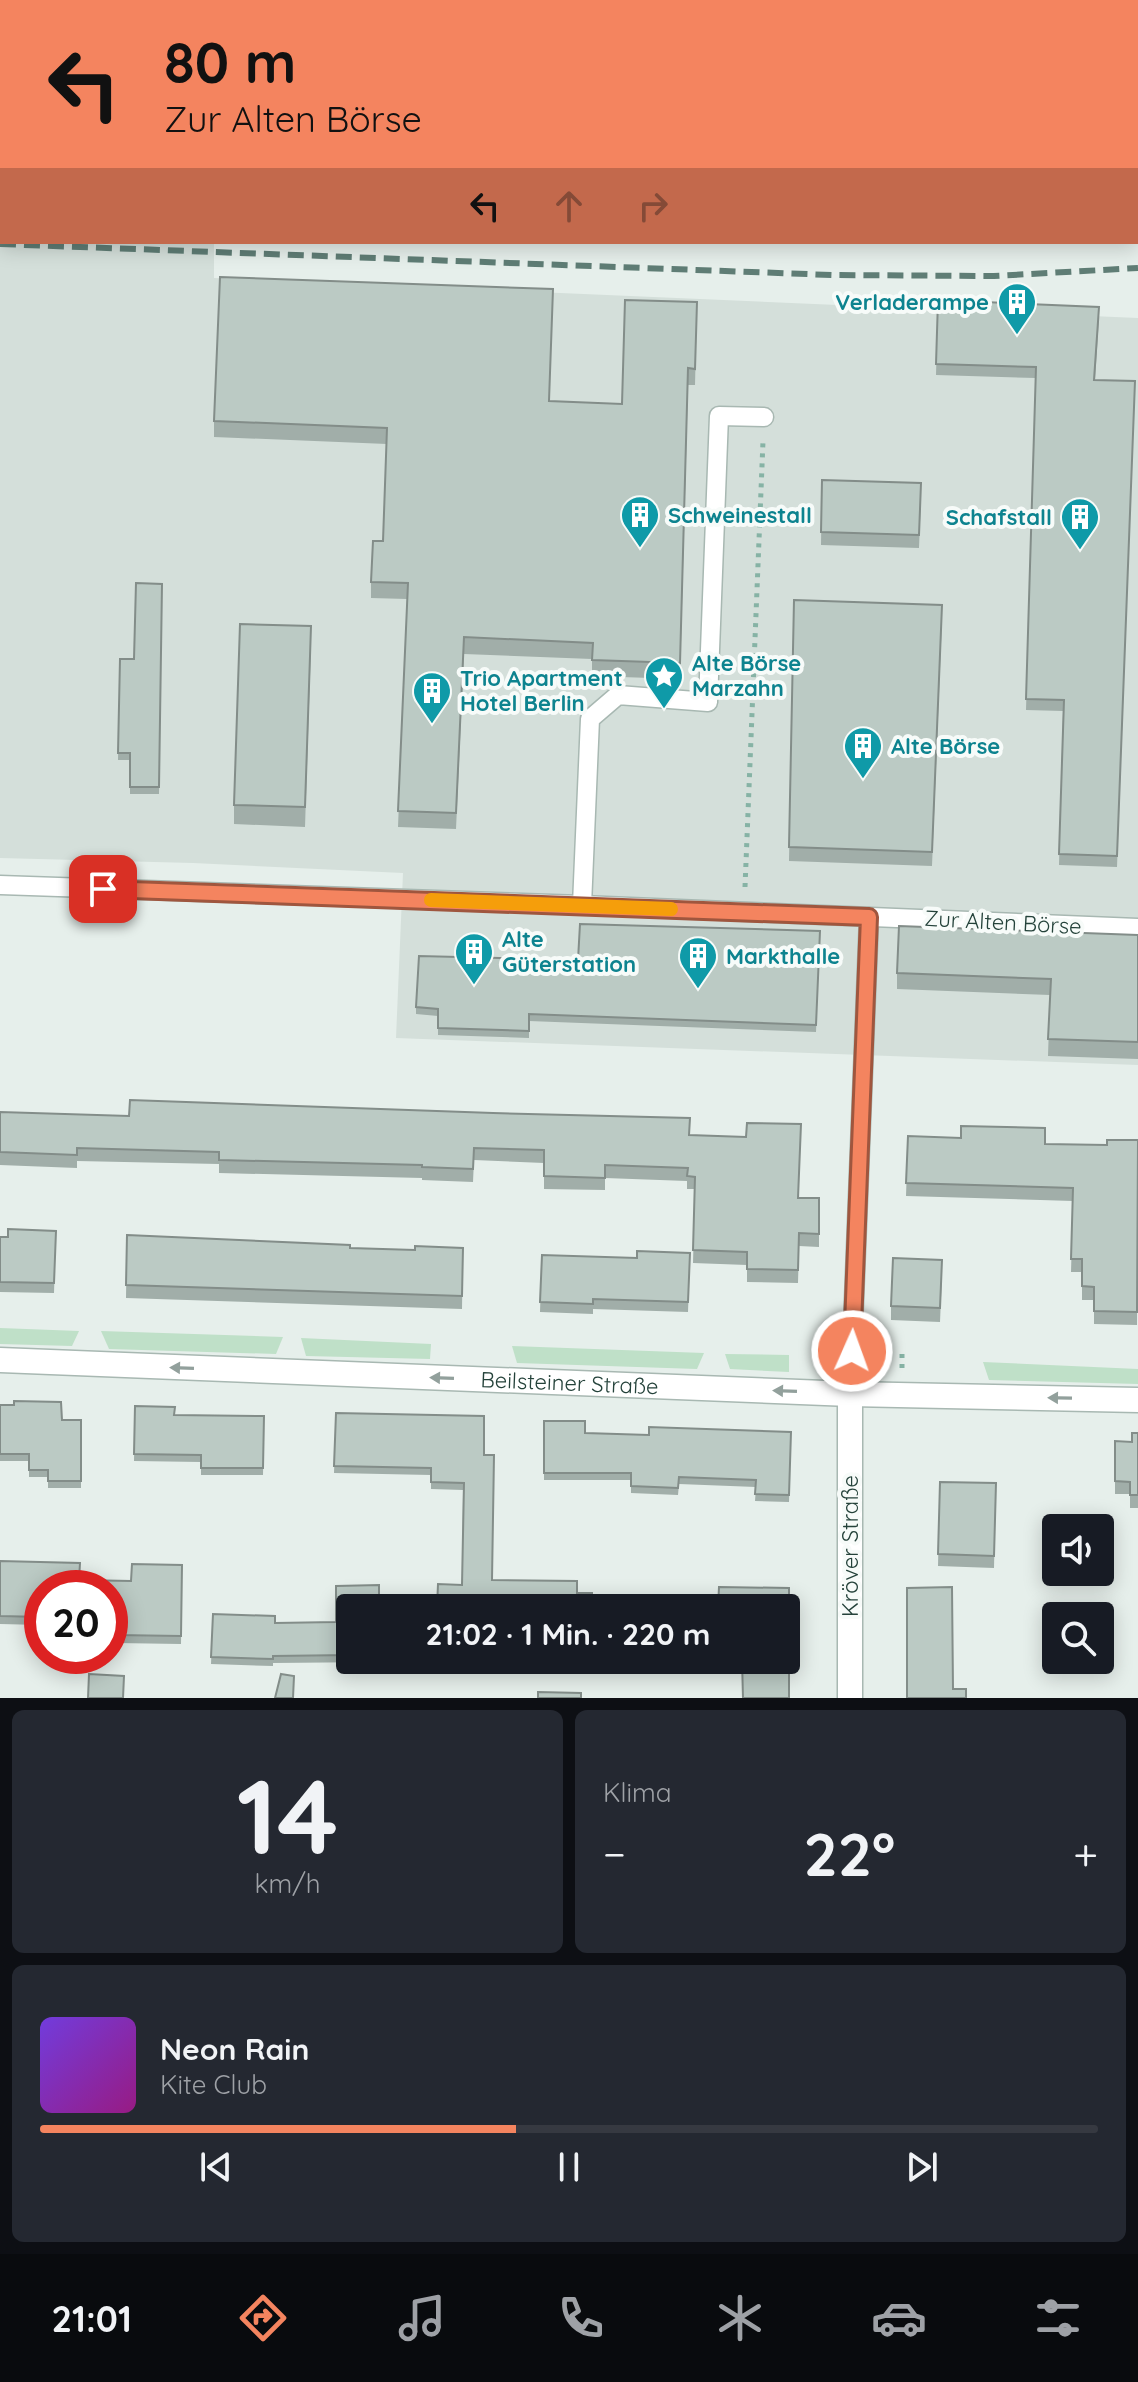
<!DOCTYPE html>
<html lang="de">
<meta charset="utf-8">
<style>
:root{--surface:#171b24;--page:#242831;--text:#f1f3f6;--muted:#9ea1a6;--line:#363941;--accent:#f4845f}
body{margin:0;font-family:Quicksand,sans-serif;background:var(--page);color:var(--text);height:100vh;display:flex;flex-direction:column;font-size:30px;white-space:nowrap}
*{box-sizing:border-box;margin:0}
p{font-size:26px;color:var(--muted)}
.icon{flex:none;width:44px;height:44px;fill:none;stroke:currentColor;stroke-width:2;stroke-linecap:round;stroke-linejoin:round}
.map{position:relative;height:1698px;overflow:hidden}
.sheet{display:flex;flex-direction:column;gap:12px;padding:12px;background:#0d0f14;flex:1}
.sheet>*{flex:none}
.banner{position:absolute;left:0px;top:0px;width:1138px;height:244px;box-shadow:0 4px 20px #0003;background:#f4845f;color:#111;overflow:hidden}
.fabs{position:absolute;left:1042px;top:1514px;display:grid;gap:16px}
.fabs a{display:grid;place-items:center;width:72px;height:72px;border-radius:8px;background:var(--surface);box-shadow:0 4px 20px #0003;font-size:40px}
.speed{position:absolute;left:24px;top:1570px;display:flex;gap:16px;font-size:40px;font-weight:700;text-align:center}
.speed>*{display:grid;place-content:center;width:104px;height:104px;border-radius:50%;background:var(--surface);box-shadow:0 4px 20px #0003;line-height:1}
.speed .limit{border:12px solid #d22;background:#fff;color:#111}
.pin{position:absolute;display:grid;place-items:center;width:68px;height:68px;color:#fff;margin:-34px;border-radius:16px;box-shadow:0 4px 12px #0006}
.me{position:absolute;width:88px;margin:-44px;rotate:2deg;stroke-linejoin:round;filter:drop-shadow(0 0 6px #0008)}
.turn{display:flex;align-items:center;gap:28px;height:168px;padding:0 32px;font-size:36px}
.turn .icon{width:104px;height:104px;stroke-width:2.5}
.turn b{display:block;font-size:56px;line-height:68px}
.lanes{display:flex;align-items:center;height:76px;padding:0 32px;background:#0003;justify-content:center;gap:40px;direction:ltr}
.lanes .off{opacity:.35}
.big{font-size:60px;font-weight:700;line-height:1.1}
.sheet .widget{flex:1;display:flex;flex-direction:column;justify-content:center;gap:12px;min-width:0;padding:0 28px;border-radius:12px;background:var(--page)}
.sheet .dial{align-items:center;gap:0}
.dial b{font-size:104px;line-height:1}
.song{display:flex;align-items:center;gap:24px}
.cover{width:96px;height:96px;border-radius:12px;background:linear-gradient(135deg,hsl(260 70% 55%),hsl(310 70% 35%))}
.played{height:8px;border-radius:4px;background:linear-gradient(90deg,var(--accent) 45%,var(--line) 45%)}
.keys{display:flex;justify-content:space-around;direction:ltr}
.heat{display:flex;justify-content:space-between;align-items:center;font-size:44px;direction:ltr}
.sheet .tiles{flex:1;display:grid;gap:12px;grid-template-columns:1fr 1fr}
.widget:last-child{grid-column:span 2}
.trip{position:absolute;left:336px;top:1594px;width:464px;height:80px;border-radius:8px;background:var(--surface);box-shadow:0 4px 20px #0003;font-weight:700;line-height:80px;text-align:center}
.tab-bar{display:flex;height:128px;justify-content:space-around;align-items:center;background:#090b0e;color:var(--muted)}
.tab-bar .icon{width:56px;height:56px}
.tab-bar .current{color:var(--accent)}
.tab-bar b{font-size:36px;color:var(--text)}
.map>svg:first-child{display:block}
.built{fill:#d4dfda}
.green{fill:#bfe0c8}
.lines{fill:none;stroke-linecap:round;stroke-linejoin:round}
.service-casing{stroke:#a8b8b2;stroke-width:21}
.minor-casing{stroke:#a8b8b2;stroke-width:27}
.path{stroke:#86b3a5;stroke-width:5;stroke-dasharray:4 6;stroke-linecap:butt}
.service{stroke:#fff;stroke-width:18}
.minor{stroke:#fff;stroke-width:24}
.rail{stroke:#5f7d75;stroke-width:6;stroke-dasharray:16 8;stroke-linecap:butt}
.wall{fill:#a1aea9}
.building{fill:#bbcac4;stroke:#838d89;stroke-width:2}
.oneway{fill:#92a09c}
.route-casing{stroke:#9f563e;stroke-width:20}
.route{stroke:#f4845f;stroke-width:14}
.slow{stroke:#f59e0b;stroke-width:14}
.labels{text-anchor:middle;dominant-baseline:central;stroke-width:8;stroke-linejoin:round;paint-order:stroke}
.culture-label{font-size:22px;font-weight:bold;fill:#0d838f;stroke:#f7fbf9;text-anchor:start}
.street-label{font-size:22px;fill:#24423a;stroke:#f7fbf9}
</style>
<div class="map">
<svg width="1138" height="1698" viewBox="0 0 1138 1698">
<rect width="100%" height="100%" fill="#e6efeb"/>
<polygon class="built" points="0,0 1138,0 1138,64 1136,64 1136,2 2,2 2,242 214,242 214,278 1138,318 1138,1065 396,1038 403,873 193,863 0,858"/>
<g class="green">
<polygon points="0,1328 79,1331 72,1346 0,1344"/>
<polygon points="101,1331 283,1337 276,1354 109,1349"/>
<polygon points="301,1338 431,1344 430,1359 306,1356"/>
<polygon points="512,1346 704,1353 697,1369 517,1363"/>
<polygon points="725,1354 789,1355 789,1372 730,1369"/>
<polygon points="983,1362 1138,1369 1138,1384 989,1380"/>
</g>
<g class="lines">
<g class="service-casing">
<g id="service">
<polyline points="0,885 582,905 1138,928"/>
<polyline points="582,905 590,719 618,695 708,702 719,416 764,417"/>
<polyline points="852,1351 869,917"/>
</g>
</g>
<g class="minor-casing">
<g id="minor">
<path id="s1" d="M 0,1360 L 850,1394 L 1138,1400"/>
<polyline points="850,1698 850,1394"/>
</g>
</g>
<g class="path">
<polyline points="745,887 763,441"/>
<polyline points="902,1368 902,1353"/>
</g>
<use href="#service" class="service"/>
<use href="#minor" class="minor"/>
<polyline class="rail" points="0,244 832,275 994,276 1138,268"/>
</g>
<g class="wall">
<polygon points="938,300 1099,318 1095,380 1135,381 1117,867 1059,865 1063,711 1026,710 1036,378 936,375"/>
<polygon points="697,302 695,385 688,385 680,679 592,676 592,659 464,654 456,829 398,827 407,599 371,598 371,582 383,541 387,444 214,437 214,421 549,401 622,404"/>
<polygon points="822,480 921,497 919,548 821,545"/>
<polygon points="162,584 159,794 130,794 130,760 118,760 120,659 134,659"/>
<polygon points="794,600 942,619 932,866 789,861"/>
<polygon points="311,646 305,827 234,824 234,805"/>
<polygon points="820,931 816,1032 529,1021 529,1038 438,1035 438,1016 416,1014 416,1007 578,960"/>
<polygon points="1138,935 1138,1059 1048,1056 1050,995 897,989 897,973"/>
<polygon points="0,1112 689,1135 799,1198 819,1198 819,1247 799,1246 798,1283 747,1282 747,1265 693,1263 695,1189 687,1189 687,1181 605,1178 605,1190 544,1189 544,1163 474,1160 473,1182 422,1180 422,1178 219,1173 219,1164 77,1161 77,1168 0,1165"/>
<polygon points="908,1136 961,1138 1045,1144 1107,1145 1138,1140 1137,1325 1094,1324 1094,1300 1082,1300 1082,1272 1071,1272 1073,1201 906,1196"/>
<polygon points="56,1231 54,1293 0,1292 0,1237 8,1237"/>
<polygon points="127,1235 350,1248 415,1250 463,1248 462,1309 126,1298"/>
<polygon points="690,1253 688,1312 593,1309 593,1314 540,1312 542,1255 637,1258"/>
<polygon points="942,1273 940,1322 891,1320 891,1306"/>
<polygon points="0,1405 62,1420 81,1420 81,1488 48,1488 48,1477 29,1477 29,1461 0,1461"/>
<polygon points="135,1406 175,1415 264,1416 263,1475 201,1475 201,1462 134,1461"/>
<polygon points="336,1413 484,1455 492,1580 577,1593 592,1608 462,1585 463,1490 431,1489 431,1475 334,1473"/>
<polygon points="544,1421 585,1433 649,1435 791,1432 789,1502 755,1501 756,1487 679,1484 678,1495 631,1493 631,1480 544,1480"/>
<polygon points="1138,1433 1138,1508 1130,1508 1130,1494 1115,1494 1115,1441 1132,1442"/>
<polygon points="940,1482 996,1483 994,1568 938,1566"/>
<polygon points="0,1561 79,1580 131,1581 182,1565 181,1644 116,1643 116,1627 110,1627 110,1588 42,1588 42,1625 0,1624"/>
<polygon points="350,1608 350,1660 379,1660 379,1662 273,1663 273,1666 211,1664 213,1614 275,1623 336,1622"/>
</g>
<g class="building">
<polygon points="220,277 553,289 549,401 622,404 625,300 697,302 695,369 688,368 680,663 592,660 593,643 464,637 456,813 398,811 408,583 371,582 373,541 383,541 387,428 214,421"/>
<polygon points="938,300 1099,307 1094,380 1135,381 1117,856 1059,854 1064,700 1026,699 1036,367 936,364"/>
<polygon points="822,480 921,483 919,535 821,532"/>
<polygon points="136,583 162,584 159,787 130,787 130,753 118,753 120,659 134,659"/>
<polygon points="794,600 942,605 932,852 789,847"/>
<polygon points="240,624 311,626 305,807 234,805"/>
<polygon points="580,924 820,931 816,1025 529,1014 529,1031 438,1028 438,1009 416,1007 419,956 578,960"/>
<polygon points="899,926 1138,935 1138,1042 1048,1039 1051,979 897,973"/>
<polygon points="130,1100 493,1113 690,1118 689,1135 746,1137 747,1123 801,1124 798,1198 819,1198 819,1234 799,1233 798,1270 747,1269 747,1252 693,1250 695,1177 687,1176 688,1168 605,1165 605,1178 544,1176 544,1150 474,1148 473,1169 422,1167 422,1165 219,1160 219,1152 77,1148 77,1155 0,1152 0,1112 129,1116"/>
<polygon points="961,1126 1045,1128 1045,1144 1107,1145 1107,1140 1138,1140 1137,1312 1094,1311 1094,1287 1082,1286 1082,1259 1071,1259 1073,1188 906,1183 908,1136 961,1138"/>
<polygon points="8,1229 56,1231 54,1283 0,1282 0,1237 8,1237"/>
<polygon points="127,1235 350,1245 350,1248 415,1250 415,1246 463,1248 462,1296 126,1285"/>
<polygon points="637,1251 690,1253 688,1302 593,1299 593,1304 540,1302 542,1255 637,1258"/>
<polygon points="893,1258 942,1260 940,1308 891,1306"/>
<polygon points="14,1401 61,1402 62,1420 81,1420 81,1481 48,1481 48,1470 29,1470 29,1454 0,1454 0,1405 14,1405"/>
<polygon points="135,1406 175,1407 174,1415 264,1416 263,1468 201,1468 201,1455 134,1454"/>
<polygon points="336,1413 484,1416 484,1455 494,1455 492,1580 577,1581 577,1593 592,1593 592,1608 437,1608 438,1584 462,1585 464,1483 431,1482 431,1468 334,1466"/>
<polygon points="544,1421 585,1421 585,1433 649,1435 649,1427 791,1432 789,1495 755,1494 756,1480 679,1477 678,1488 631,1486 631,1473 544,1473"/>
<polygon points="1132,1433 1138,1433 1138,1495 1130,1495 1130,1482 1115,1481 1115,1441 1132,1442"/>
<polygon points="940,1482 996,1483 994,1556 938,1554"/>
<polygon points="0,1561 80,1563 79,1580 131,1581 132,1564 182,1565 181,1636 116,1635 116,1619 110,1618 110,1588 42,1588 42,1617 0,1616"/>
<polygon points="379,1585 379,1608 350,1608 350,1655 273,1656 273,1659 211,1657 213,1614 275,1616 275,1623 336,1622 336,1586"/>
<polygon points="719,1587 789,1588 789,1698 743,1698 742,1660 786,1660 786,1608 718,1608"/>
<polygon points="952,1587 953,1689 966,1689 966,1698 907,1698 907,1588"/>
<polygon points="89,1674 124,1676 123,1698 88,1698"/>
<polygon points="281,1674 294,1676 293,1698 275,1698"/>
<polygon points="538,1692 581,1693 581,1698 538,1698"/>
</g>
<defs><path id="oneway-solid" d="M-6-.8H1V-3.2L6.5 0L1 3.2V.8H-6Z" transform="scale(2)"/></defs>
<g class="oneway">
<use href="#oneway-solid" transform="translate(182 1368) rotate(-178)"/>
<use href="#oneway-solid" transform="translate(442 1378) rotate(-178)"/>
<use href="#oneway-solid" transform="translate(785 1391) rotate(-178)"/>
<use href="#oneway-solid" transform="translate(1060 1398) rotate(-179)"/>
</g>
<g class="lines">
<g class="route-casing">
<polyline id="route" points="103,889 869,917 852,1351"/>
</g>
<use href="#route" class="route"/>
<polyline class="slow" points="431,900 671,909"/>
</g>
<defs>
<g id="building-pin" transform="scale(2)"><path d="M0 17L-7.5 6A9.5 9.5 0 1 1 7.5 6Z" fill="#0f9aa8" stroke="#f7fbf9"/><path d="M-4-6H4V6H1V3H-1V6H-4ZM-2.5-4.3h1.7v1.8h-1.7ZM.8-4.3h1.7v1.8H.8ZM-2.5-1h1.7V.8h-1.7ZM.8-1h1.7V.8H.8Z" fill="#fff"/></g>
<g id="sight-pin" transform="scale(2)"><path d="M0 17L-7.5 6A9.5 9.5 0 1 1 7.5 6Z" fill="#0f9aa8" stroke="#f7fbf9"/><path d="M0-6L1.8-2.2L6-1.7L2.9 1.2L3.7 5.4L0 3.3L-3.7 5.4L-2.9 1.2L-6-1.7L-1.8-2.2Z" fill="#fff"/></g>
</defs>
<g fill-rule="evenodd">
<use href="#building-pin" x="1017" y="302"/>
<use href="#building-pin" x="640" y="515"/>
<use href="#building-pin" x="1080" y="517"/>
<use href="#sight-pin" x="664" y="676"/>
<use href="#building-pin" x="432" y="691"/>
<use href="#building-pin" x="863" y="746"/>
<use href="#building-pin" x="474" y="952"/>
<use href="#building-pin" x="698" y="956"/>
</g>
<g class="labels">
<g class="culture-label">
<text x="989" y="302" text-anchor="end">Verladerampe</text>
<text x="668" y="515">Schweinestall</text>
<text x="1052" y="517" text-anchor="end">Schafstall</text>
<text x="692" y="663">Alte Börse<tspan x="692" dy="25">Marzahn</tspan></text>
<text x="460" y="678">Trio Apartment<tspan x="460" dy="25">Hotel Berlin</tspan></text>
<text x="891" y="746">Alte Börse</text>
<text x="502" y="939">Alte<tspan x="502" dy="25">Güterstation</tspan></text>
<text x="726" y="956">Markthalle</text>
</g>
<g class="street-label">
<text transform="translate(1003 922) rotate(3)">Zur Alten Börse</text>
<text stroke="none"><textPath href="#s1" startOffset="570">Beilsteiner Straße</textPath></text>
<text transform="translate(850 1546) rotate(-90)">Kröver Straße</text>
</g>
</g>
</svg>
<div class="fabs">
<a><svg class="icon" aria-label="sound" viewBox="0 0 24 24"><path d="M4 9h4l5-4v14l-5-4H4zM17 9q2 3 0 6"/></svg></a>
<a><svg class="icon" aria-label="search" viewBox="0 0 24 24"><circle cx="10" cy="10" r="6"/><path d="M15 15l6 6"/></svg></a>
</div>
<div class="speed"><div class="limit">20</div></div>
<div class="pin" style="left:103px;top:889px;background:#d93025"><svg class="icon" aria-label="arrive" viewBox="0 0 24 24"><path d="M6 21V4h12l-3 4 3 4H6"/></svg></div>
<svg class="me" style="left:852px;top:1351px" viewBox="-20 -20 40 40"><circle r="17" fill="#f4845f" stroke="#fff" stroke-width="3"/><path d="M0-11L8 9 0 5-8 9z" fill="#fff"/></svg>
<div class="trip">21:02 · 1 Min. · 220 m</div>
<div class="banner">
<div class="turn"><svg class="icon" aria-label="left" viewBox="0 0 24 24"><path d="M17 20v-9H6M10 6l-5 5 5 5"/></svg><div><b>80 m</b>Zur Alten Börse</div></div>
<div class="lanes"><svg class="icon" aria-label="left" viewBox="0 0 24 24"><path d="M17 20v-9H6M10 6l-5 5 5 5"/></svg><svg class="icon off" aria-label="ahead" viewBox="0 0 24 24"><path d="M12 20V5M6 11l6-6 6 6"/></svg><svg class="icon off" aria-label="right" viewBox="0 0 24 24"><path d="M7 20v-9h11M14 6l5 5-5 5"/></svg></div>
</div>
</div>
<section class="sheet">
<div class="tiles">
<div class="widget dial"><b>14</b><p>km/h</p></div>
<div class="widget"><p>Klima</p>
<div class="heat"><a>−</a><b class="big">22°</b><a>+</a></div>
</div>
<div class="widget">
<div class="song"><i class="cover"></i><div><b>Neon Rain</b><p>Kite Club</p></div></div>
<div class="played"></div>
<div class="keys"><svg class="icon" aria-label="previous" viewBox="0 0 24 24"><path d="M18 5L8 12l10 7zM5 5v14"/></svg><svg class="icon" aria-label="pause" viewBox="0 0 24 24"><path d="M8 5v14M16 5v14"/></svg><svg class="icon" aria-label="next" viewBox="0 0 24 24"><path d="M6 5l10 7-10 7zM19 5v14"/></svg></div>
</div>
</div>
</section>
<nav class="tab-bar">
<b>21:01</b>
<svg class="icon current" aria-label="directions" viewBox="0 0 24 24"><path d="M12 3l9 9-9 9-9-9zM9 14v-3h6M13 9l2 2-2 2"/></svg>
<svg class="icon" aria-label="music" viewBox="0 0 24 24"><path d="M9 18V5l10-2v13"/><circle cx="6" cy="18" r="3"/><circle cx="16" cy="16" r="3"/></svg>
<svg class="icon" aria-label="phone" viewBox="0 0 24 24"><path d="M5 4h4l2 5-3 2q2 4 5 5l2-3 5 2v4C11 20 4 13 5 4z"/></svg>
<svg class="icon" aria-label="climate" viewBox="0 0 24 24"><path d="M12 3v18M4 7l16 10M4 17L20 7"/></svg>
<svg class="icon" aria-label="car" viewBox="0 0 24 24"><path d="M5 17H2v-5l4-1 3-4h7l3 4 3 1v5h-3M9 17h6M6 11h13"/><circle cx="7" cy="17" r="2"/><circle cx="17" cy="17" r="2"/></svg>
<svg class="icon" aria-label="filters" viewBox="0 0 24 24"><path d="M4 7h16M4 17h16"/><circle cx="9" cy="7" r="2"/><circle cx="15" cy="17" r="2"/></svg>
</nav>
